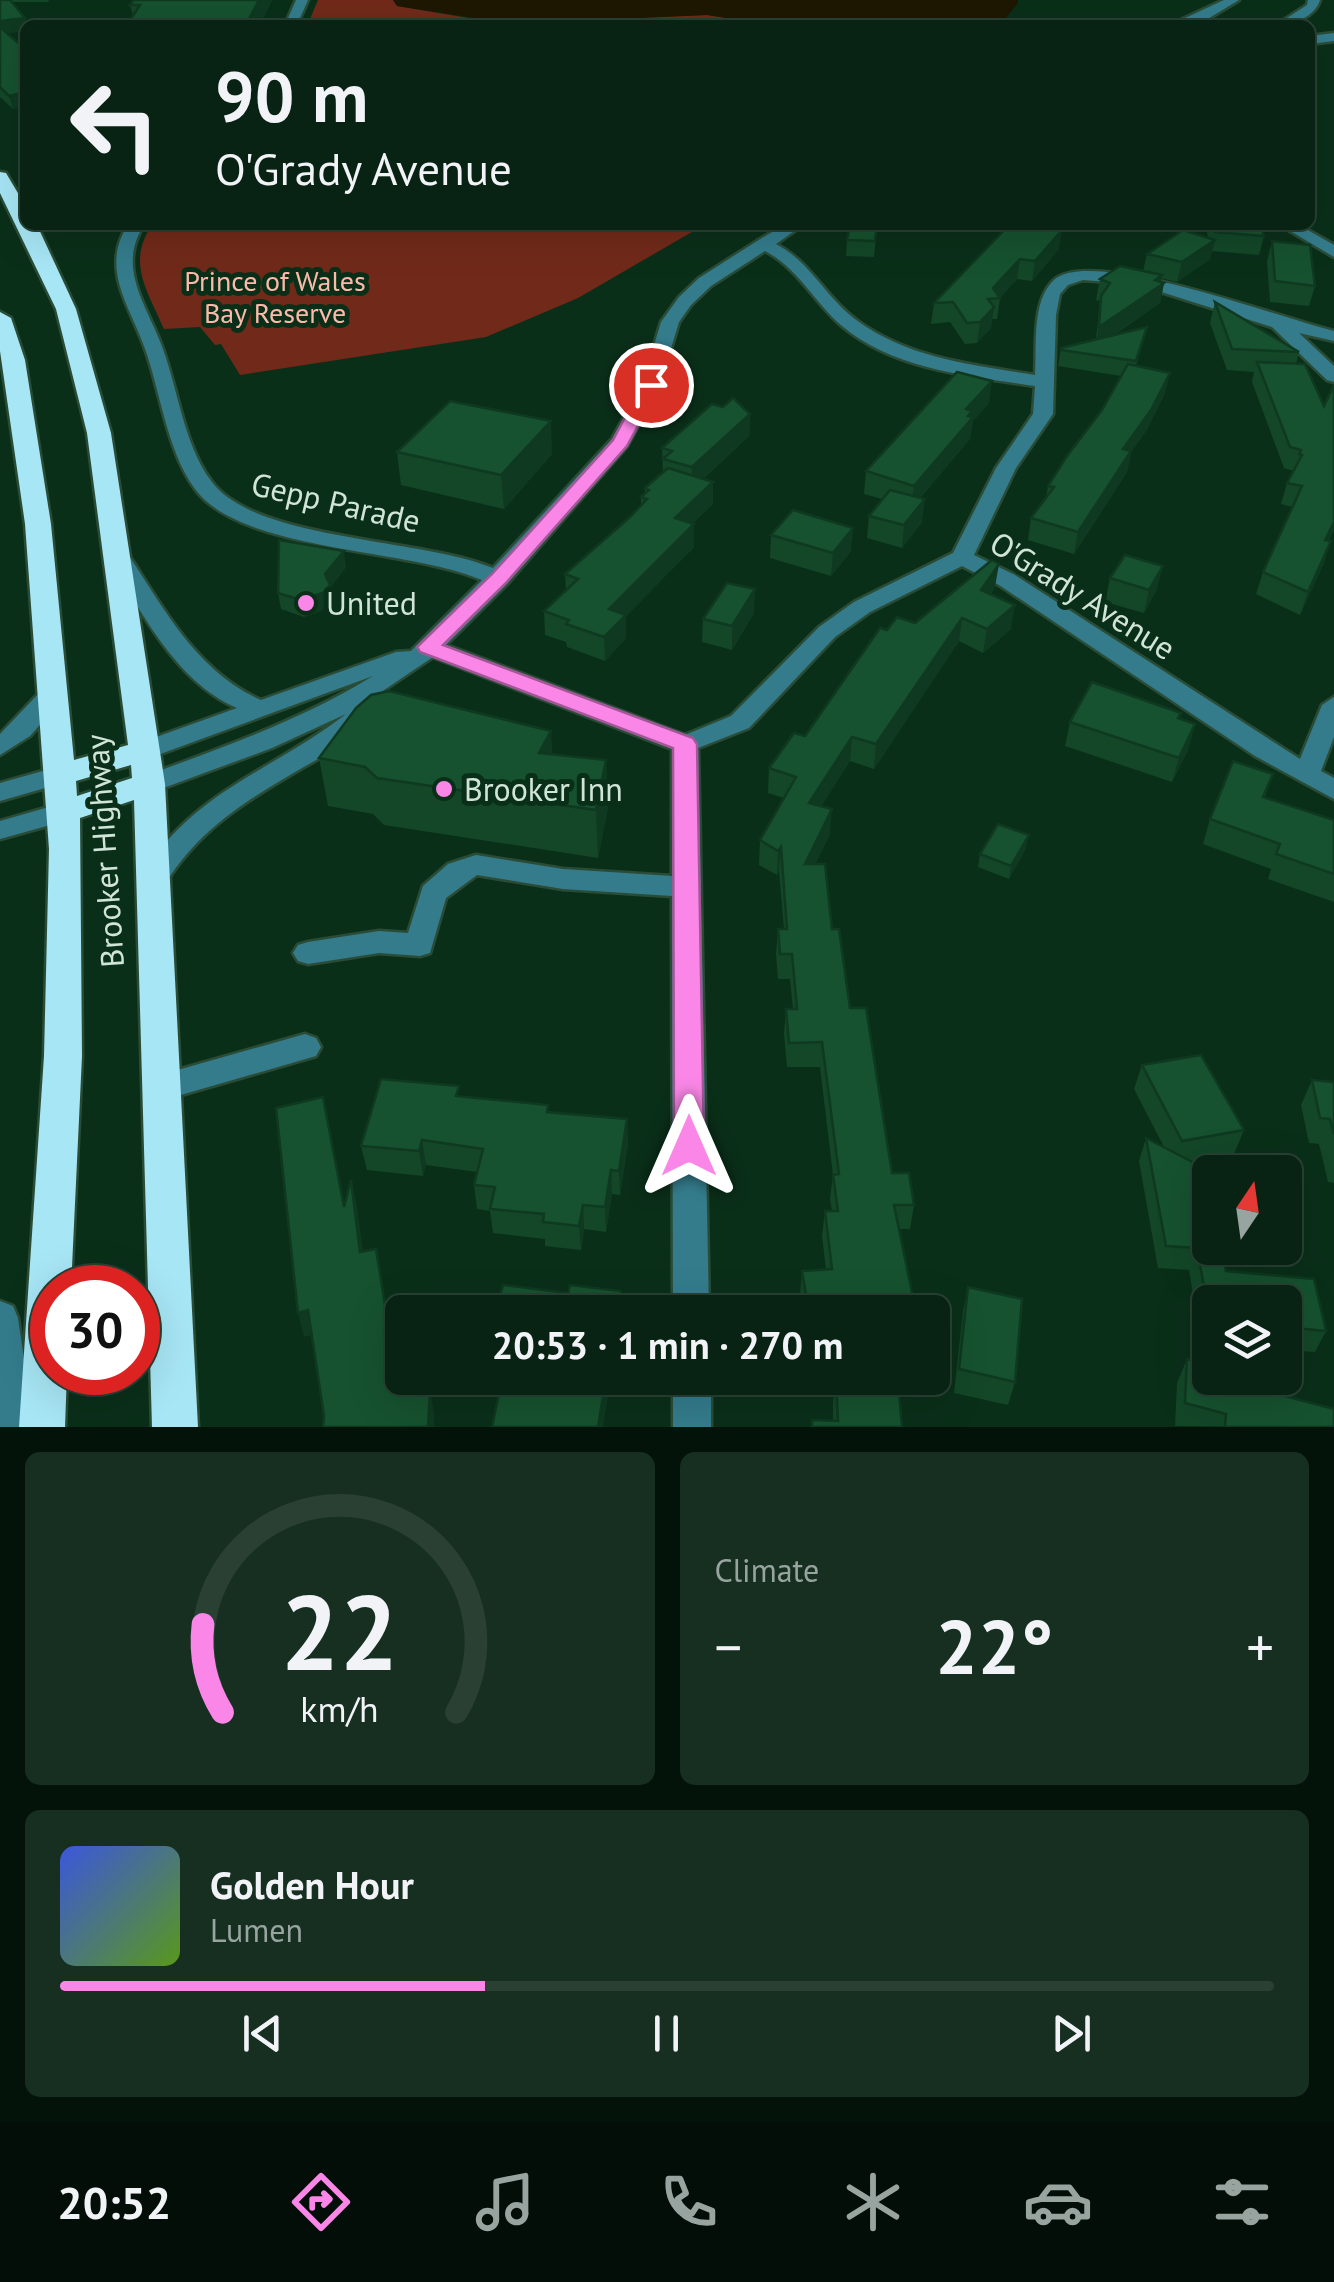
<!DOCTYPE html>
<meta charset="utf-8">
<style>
:root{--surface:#082313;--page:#162f21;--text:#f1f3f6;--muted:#98a4a0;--line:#294033;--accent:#fa87e7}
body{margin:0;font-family:"PT Sans",sans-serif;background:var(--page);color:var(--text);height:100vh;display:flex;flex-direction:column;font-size:38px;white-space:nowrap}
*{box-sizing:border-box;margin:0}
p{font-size:32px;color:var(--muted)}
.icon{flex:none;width:55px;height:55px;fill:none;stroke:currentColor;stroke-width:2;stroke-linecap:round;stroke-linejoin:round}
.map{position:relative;height:1427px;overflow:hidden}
.side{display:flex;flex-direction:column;gap:25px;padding:25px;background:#04130a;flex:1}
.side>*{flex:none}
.guide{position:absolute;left:20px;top:20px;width:1295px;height:210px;border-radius:15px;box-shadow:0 10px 40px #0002,0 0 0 2px var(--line);background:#082313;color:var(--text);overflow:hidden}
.needle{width:65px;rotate:13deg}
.fabs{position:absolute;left:1192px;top:1155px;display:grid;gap:20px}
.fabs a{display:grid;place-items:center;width:110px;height:110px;border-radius:15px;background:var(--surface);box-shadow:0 10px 40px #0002,0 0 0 2px var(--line);font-size:50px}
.speed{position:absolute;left:30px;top:1265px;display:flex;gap:20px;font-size:50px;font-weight:700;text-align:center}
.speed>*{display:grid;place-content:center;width:130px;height:130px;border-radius:50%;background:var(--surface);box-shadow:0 10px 40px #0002,0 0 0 2px var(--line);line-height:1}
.speed .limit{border:15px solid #d22;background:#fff;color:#111}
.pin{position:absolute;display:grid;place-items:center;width:85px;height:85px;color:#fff;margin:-42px;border:5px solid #fff;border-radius:50%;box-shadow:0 2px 10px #0007}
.me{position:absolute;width:110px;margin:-55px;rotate:0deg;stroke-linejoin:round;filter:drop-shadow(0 0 8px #0008)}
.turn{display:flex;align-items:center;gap:35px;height:210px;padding:0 30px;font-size:45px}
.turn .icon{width:130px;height:130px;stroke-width:2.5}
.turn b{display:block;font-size:70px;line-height:85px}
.big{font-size:75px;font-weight:700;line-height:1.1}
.side .card{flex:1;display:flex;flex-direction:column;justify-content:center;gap:15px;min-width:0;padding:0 35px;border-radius:15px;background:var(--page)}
.side .dial{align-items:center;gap:0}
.dial svg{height:260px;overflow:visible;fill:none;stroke:var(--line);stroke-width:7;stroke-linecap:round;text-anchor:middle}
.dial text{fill:var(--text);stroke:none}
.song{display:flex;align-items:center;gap:30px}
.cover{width:120px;height:120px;border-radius:15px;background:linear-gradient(135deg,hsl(230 70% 55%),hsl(90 70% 35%))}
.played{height:10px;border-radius:5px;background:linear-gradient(90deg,var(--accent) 35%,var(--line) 35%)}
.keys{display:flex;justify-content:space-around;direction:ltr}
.heat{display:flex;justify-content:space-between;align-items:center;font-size:55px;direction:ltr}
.side .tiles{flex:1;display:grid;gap:25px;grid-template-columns:1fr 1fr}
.card:last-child{grid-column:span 2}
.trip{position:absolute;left:385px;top:1295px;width:565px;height:100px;border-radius:15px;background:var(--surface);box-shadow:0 10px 40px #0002,0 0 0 2px var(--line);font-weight:700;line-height:100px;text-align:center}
.menu{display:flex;height:160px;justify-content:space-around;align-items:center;background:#030e08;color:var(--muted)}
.menu .icon{width:70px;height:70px}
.menu .on{color:var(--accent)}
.menu b{font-size:45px;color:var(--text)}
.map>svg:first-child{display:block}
.green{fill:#712a1a}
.water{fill:#1e1700}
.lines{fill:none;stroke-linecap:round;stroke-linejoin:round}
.minor-casing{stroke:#2a4c37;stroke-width:5}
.highway-casing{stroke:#2a4c37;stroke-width:5}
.minor{fill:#347c8c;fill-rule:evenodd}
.highway{fill:#a7e6f5;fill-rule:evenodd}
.wall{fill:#134728}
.shaded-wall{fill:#0f3921}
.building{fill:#16522f;stroke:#0f3921;stroke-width:2.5}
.route{fill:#fa87e7;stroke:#a25896;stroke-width:2.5}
.poi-dot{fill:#fa87e7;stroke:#0a2f19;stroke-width:4}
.labels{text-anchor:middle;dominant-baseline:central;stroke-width:10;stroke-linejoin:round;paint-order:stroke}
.far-park-label{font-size:28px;fill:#fdbaaa;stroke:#0a2f19}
.street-label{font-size:32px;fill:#d1e5d6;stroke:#0a2f19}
.poi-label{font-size:32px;fill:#d1e5d6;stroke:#0a2f19;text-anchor:start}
</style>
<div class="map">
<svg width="1334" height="1427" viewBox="0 0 1334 1427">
<rect width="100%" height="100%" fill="#0a2f19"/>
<g class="green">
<polygon points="318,0 393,0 397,6 492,22 319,25 320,19 310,19"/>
<polygon points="707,15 772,25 505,25 532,21"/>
<path d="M 152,225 L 704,225 L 578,298 L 486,337 L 240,375 L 221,344 L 215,345 L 200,327 L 164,329 C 148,291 126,263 152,225 Z"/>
</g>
<polygon class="water" points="393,0 1018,0 1018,3 1000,25 772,25 707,15 491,25 488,20 397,6"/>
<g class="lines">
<g class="minor-casing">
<g id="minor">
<polygon points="296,0 308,0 297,25 285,25"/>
<polygon points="1224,0 1239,0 1201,23 1170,25"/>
<path d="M 1308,0 L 1320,0 C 1315,17 1293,25 1276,25 L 1307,5 Z"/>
<polygon points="1334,33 1334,41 1310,44 1310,36"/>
<path d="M 128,225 L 144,225 C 118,265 143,300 159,339 C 178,384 182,443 212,482 C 256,541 422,538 493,568 L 612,439 L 642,385 L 661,322 L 679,297 L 699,278 L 757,241 L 784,225 L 803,225 L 776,244 C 811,262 826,299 859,322 C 911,359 974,365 1035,375 C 1037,347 1031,301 1054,280 C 1091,246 1282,319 1334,331 L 1334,341 L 1299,333 L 1334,366 L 1334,382 L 1327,380 L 1272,327 L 1136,284 L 1083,280 L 1068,285 L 1060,294 L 1056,315 L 1053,414 L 1016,468 L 974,555 L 1015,575 L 1300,759 L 1322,705 L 1334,697 L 1334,737 L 1321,771 L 1334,778 L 1334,799 L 1255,756 L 999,585 L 962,566 L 870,612 L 835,637 L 749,728 L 698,748 L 709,1312 L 673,1312 L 672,896 L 563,889 L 477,875 L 446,898 L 430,953 L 420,956 L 379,953 L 308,964 L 298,961 L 293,953 L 298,945 L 308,942 L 379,931 L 408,933 L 423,886 L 448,864 L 476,855 L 563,869 L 672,876 L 672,749 L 433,657 L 353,711 L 368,711 L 372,717 C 356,739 325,755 302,768 C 245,801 196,831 162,889 L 142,889 L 138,882 C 190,791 268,774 346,714 L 272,748 L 158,790 L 140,790 L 136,784 L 140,778 C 220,748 300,721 373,676 L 152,757 L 134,757 L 130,751 L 134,745 L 237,708 C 174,681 140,608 105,553 L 108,548 L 124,548 C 162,605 195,671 261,700 L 396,652 L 411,651 L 482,580 C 409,548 241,552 195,489 C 166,449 161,392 144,346 C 129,305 100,267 128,225 ZM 765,251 C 798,268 814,302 842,326 C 895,370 970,376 1035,386 L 1033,414 L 996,468 L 953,553 L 854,602 L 819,627 L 731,716 L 685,735 L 446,645 L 507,584 L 627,446 L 660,385 L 679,322 L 691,305 L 711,286 Z"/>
<polygon points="1280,225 1299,225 1334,245 1334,257"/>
<polygon points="52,687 61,689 64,695 61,701 30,736 0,755 0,734 43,689"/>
<polygon points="57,767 66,770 70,776 66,782 0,801 0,783"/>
<polygon points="63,803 72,805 76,812 72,819 0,839 0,821"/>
<polygon points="305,1034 316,1038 321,1047 316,1056 160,1101 149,1097 144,1088 149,1079 160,1075"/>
<polygon points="0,1301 13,1306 18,1318 34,1427 0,1427"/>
<rect x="673" y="1378" width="38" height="49"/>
</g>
</g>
<g class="highway-casing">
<path id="highway" d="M 0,172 L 6,173 L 25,205 L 25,225 L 37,225 L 76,309 L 111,433 L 165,784 L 198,1427 L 152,1427 L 134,800 L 80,818 L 82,1056 L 71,1288 L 52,1288 L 52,1372 L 67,1372 L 65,1427 L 19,1427 L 44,1056 L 49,849 L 25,524 L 0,351 L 0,312 L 11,318 L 25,360 L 51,524 L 74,760 L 128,745 L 87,433 L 56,309 L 0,193 ZM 131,765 L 132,778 L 77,796 L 76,781 Z"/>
</g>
<use href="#minor" class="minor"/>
<use href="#highway" class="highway"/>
</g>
<g class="wall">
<polygon points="0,0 49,0 48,2 12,2 25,25 25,31 8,33 25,49 25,107 13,109 0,97"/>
<polygon points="134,0 272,0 260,25 133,16 130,5"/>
<polygon points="877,225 874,257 846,256 847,240"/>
<polygon points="1009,225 1059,249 1032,281 1017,279 1000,298 997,319 992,319 991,328 977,343 965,344 950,322 931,324 934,303"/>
<polygon points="1206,225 1261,225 1264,236 1259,255 1212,251 1210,259 1177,282 1161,278 1161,282 1164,283 1160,303 1114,335 1143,343 1136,366 1165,393 1146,431 1131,452 1127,472 1074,554 1028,540 1031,518 1046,498 1048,486 1102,410 1121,376 1058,366 1061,348 1096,339 1100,301 1096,300 1100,279 1143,271 1147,254 1208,238"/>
<polygon points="1272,241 1315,286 1309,306 1270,302 1267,261"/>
<polygon points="1215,302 1299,352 1296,364 1324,406 1334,385 1334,529 1328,541 1324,563 1300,615 1256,594 1263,572 1292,507 1281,504 1287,483 1294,471 1284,468 1252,382 1254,372 1227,370 1210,323"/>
<polygon points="989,403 973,421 970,439 920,498 922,522 902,548 867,538 869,516 882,499 864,494 866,471"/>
<polygon points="750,414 749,436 703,479 713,482 713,504 693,523 694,524 694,547 626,616 626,638 605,661 567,647 566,642 545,635 544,611 566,590 565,574 630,517 641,505 641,497 645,493 645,488 663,472 662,448"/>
<polygon points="397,452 552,454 504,509 401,485"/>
<polygon points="771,535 851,551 831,576 770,558"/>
<polygon points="346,567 330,588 332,601 326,609 304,617 281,609 278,593"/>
<polygon points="1110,578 1157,589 1144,613 1105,602"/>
<polygon points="995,587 991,594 1011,629 983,653 959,641 874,769 850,761 821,806 830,834 815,864 892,1173 914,1205 910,1229 899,1229 916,1312 802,1312 800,1295 802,1271 826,1269 822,1236 825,1211 832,1211 830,1199 833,1175 820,1067 787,1067 784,1034 786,1009 793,1009 790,979 778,979 776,954 778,929 784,929 779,871 777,875 759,865 760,840 784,798 768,793 769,768 805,736 887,630 915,623"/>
<polygon points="754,613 732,650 702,642 703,619"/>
<polygon points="1180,719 1189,748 1172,782 1065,746 1070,722"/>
<polygon points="552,754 606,760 608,807 598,858 384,825 373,814 328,806 319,758"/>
<polygon points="1273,774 1265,797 1334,820 1334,902 1268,879 1271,869 1203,844 1210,819"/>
<polygon points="1026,848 1009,879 978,867 980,854"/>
<polygon points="1201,1055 1244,1130 1234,1154 1193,1162 1204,1168 1210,1194 1210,1248 1221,1248 1226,1271 1314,1279 1326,1331 1315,1352 1285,1350 1285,1302 1210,1302 1210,1343 1201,1342 1189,1270 1158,1268 1139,1161 1146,1138 1164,1147 1134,1089 1142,1065"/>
<polygon points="1312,1080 1334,1082 1334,1183 1328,1182 1319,1144 1309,1143 1301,1105"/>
<polygon points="460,1097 549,1112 627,1119 628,1144 620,1195 612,1194 606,1232 584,1229 581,1250 545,1246 545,1239 493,1233 490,1211 477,1209 474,1185 477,1172 426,1165 423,1176 367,1170 361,1146"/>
<polygon points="968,1287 1015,1382 1008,1405 954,1393 963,1311"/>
<polygon points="1187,1359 1285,1396 1334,1427 1175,1426 1177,1383"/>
<polygon points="836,1378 902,1427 811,1427 812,1420 833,1421 833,1402"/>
</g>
<g class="shaded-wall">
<polygon points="259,0 272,0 260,25 246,25"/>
<polygon points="25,18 27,25 25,25 25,31 0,35 0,21"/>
<polygon points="25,92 25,107 13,109 9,96"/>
<polygon points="1062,230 1059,249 1032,281 1035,261"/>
<polygon points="1215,240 1210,259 1177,282 1182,262"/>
<polygon points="1020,259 1017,279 999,299 993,288"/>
<polygon points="1162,275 1160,286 1164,283 1160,303 1095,347 1099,327"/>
<polygon points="994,307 991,328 977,343 980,322"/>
<polygon points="1170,373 1165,393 1146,431 1131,452 1127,472 1074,554 1078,532 1123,449"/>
<polygon points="992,381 989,403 973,421 970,439 911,508 914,486 966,409"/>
<polygon points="750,414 749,436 691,490 692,467"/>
<polygon points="551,421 552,454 504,509 501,475"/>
<polygon points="713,482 713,504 675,540 675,518"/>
<polygon points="925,499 922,522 902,548 904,525"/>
<polygon points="1334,522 1334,530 1318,562 1325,540"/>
<polygon points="694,524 694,547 626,616 626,638 605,661 604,637 609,609"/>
<polygon points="853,528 851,551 831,576 833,553"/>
<polygon points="1331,541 1324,563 1300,615 1308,592"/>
<polygon points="344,551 346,567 330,588 332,601 326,609 304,617 301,600 325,574"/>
<polygon points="999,564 995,587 978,614 981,590"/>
<polygon points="1163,566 1157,589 1144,613 1149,590"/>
<polygon points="755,589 754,613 732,650 732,626"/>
<polygon points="1015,605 1011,629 983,653 987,629"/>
<polygon points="962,618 959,641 874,769 876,744"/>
<polygon points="1195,724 1189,748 1172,782 1179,758"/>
<polygon points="551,731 554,778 539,753"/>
<polygon points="852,737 850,761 808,827 809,803"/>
<polygon points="606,760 608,807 598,858 596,810"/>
<polygon points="832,809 830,834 803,888 805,864"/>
<polygon points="1029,835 1026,848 1009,879 1011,866"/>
<polygon points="781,847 779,871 777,875 778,851"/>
<polygon points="627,1119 628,1144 620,1195 619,1171"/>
<polygon points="422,1140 426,1165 423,1176 419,1151"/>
<polygon points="611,1170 612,1194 606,1232 605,1207"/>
<polygon points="351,1180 357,1205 366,1276 360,1252"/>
<polygon points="583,1205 584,1229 581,1250 579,1226"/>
<polygon points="621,1291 622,1312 618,1312"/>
<polygon points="308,1310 315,1334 304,1337 298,1313"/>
<polygon points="606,1378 611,1378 603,1427 598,1427"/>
<polygon points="430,1390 434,1413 434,1427 428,1427"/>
</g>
<g class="building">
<polygon points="0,0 10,0 25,18 0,21"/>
<polygon points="134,0 259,0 246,25 127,25 140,5 130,5"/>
<polygon points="0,27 25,49 25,92 9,96 0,87"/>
<polygon points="850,225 877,225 875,241 847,240"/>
<polygon points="1009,225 1059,225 1062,230 1035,261 1020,259 993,288 1000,298 988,299 994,307 980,322 967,323 953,302 934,303"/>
<polygon points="1214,225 1261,225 1264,236 1215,232"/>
<polygon points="1183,230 1215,240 1182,262 1147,254"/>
<polygon points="1272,241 1310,245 1315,286 1275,281"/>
<polygon points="1120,266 1162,275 1155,280 1164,283 1099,327 1101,296 1110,283 1100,279"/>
<polygon points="1215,302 1299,352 1232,349"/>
<polygon points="1147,327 1136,361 1061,350 1061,348"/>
<polygon points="1257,362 1305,364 1324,406 1334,385 1334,522 1325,540 1331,541 1308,592 1263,572 1302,486 1287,483 1302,455 1299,454 1301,450 1290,447"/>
<polygon points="1128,364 1170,373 1151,410 1123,449 1131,451 1078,532 1031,518 1054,487 1048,486 1067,456 1102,410"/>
<polygon points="957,372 992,381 966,409 972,411 968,416 973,417 914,486 866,471"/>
<polygon points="733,398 750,414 692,467 663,459 672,451 662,448 712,404 723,407"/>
<polygon points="450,401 551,421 501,475 397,452"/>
<polygon points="668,468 713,482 675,518 694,524 609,609 626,615 604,637 566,624 569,620 544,611 578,579 565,574 630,517 647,499 641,497 649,490 645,488"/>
<polygon points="890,490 925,499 904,525 869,516"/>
<polygon points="793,510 853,528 833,553 771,535"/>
<polygon points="279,540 344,551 325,574 330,585 323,593 301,600 278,593"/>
<polygon points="1125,555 1163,566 1149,590 1110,578"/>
<polygon points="992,560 999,564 981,590 1015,605 987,629 962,618 876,744 852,737 809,803 832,809 805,864 825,864 832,929 839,929 850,1008 866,1008 892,1173 909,1173 914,1205 894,1205 916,1312 809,1312 802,1271 832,1269 825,1211 838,1211 833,1175 839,1174 822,1042 789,1043 786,1009 797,1009 792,954 780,954 778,929 787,929 781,847 778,851 760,840 796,777 769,768 794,733 805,736 880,628 887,630 897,617 915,623"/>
<polygon points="727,583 755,589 732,626 703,619"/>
<polygon points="1092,682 1181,713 1178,718 1195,724 1179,758 1070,722"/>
<polygon points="389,691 551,731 539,753 606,760 596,810 377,778 365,767 319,758 356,708 371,695"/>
<polygon points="1233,761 1273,774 1263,797 1334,820 1334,874 1276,854 1280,844 1210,819"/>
<polygon points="998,824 1029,835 1011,866 980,854"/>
<polygon points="1201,1055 1244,1130 1182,1141 1142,1065"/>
<polygon points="381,1079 459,1086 456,1096 548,1105 547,1112 627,1119 619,1171 611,1170 605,1207 583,1205 579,1226 543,1222 544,1214 490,1209 495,1187 474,1185 483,1149 422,1140 419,1151 361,1146"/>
<polygon points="1312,1080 1334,1082 1334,1134 1330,1119 1320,1118"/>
<polygon points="323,1097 344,1207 351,1180 360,1252 376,1249 385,1305 411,1298 414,1312 402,1312 402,1378 427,1378 430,1390 428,1427 323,1427 324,1416 308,1310 298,1313 276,1108"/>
<polygon points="1146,1138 1204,1168 1210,1194 1210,1248 1221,1248 1226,1271 1314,1279 1326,1331 1285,1327 1285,1302 1210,1302 1210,1320 1197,1248 1166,1246"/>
<polygon points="503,1285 568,1293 570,1285 621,1291 618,1312 496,1312"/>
<polygon points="968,1287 1022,1299 1015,1382 959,1369"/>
<polygon points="1187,1359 1210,1365 1210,1378 1255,1378 1285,1385 1285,1396 1334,1409 1334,1427 1225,1427 1226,1414 1185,1403"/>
<polygon points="502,1378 606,1378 598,1427 492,1427"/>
<polygon points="836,1378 898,1381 902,1427 812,1427 812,1420 838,1421"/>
</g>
<polygon class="route" points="651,380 660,385 627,446 506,583 443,645 693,738 697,744 704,1146 700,1156 689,1159 678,1156 674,1146 673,748 420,652 417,647 492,574 613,440 642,385"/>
<g class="poi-dot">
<circle cx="306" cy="603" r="10"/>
<circle cx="444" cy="789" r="10"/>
</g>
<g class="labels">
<g class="far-park-label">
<text x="275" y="280">Prince of Wales<tspan x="275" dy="32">Bay Reserve</tspan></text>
</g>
<g class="street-label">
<text transform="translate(336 502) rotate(13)">Gepp Parade</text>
<text transform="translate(1083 595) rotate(32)">O'Grady Avenue</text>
<text transform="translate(104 851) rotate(-94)">Brooker Highway</text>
</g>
<g class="poi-label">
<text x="326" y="603">United</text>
<text x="464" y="789">Brooker Inn</text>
</g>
</g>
</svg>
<div class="fabs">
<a><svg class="needle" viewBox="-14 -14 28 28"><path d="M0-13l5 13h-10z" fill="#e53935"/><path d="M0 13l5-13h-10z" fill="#98a4a0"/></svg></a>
<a><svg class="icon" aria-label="layers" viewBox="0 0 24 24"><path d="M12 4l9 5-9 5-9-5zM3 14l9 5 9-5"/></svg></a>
</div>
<div class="speed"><div class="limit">30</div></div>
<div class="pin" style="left:651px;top:385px;background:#d93025"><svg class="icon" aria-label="arrive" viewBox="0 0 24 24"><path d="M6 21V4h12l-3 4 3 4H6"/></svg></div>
<svg class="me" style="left:689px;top:1146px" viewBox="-20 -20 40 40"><path d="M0-17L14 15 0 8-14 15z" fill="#fa87e7" stroke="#fff" stroke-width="4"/></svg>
<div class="trip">20:53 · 1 min · 270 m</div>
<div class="guide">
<div class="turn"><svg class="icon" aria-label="left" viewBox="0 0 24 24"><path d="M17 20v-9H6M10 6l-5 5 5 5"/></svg><div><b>90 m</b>O'Grady Avenue</div></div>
</div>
</div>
<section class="side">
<div class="tiles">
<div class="card dial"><svg viewBox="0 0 100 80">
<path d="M14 69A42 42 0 1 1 86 69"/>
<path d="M14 69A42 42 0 0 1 8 42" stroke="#fa87e7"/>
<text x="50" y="56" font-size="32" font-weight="700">22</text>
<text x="50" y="72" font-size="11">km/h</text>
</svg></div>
<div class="card"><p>Climate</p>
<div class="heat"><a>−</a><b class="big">22°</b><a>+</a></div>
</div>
<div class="card">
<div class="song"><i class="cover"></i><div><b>Golden Hour</b><p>Lumen</p></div></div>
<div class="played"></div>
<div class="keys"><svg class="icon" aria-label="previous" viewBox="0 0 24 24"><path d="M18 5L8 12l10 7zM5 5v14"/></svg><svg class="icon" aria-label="pause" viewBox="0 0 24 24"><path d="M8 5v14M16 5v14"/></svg><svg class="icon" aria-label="next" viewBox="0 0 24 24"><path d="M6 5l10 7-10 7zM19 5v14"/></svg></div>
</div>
</div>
</section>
<nav class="menu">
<b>20:52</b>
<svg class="icon on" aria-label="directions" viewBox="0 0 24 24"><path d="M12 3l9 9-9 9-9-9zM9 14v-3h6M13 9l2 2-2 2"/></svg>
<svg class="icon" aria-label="music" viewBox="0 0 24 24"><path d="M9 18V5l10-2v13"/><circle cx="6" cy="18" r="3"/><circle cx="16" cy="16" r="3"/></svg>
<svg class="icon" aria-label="phone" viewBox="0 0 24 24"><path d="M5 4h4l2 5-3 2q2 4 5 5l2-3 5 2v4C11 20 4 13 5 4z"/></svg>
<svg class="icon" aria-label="climate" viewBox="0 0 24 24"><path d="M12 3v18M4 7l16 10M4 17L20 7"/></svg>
<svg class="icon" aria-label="car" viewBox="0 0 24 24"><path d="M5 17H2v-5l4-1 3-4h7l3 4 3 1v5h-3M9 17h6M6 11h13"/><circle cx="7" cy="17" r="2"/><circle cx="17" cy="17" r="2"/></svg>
<svg class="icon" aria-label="filters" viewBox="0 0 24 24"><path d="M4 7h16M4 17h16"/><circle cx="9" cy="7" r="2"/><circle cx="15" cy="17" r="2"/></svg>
</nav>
